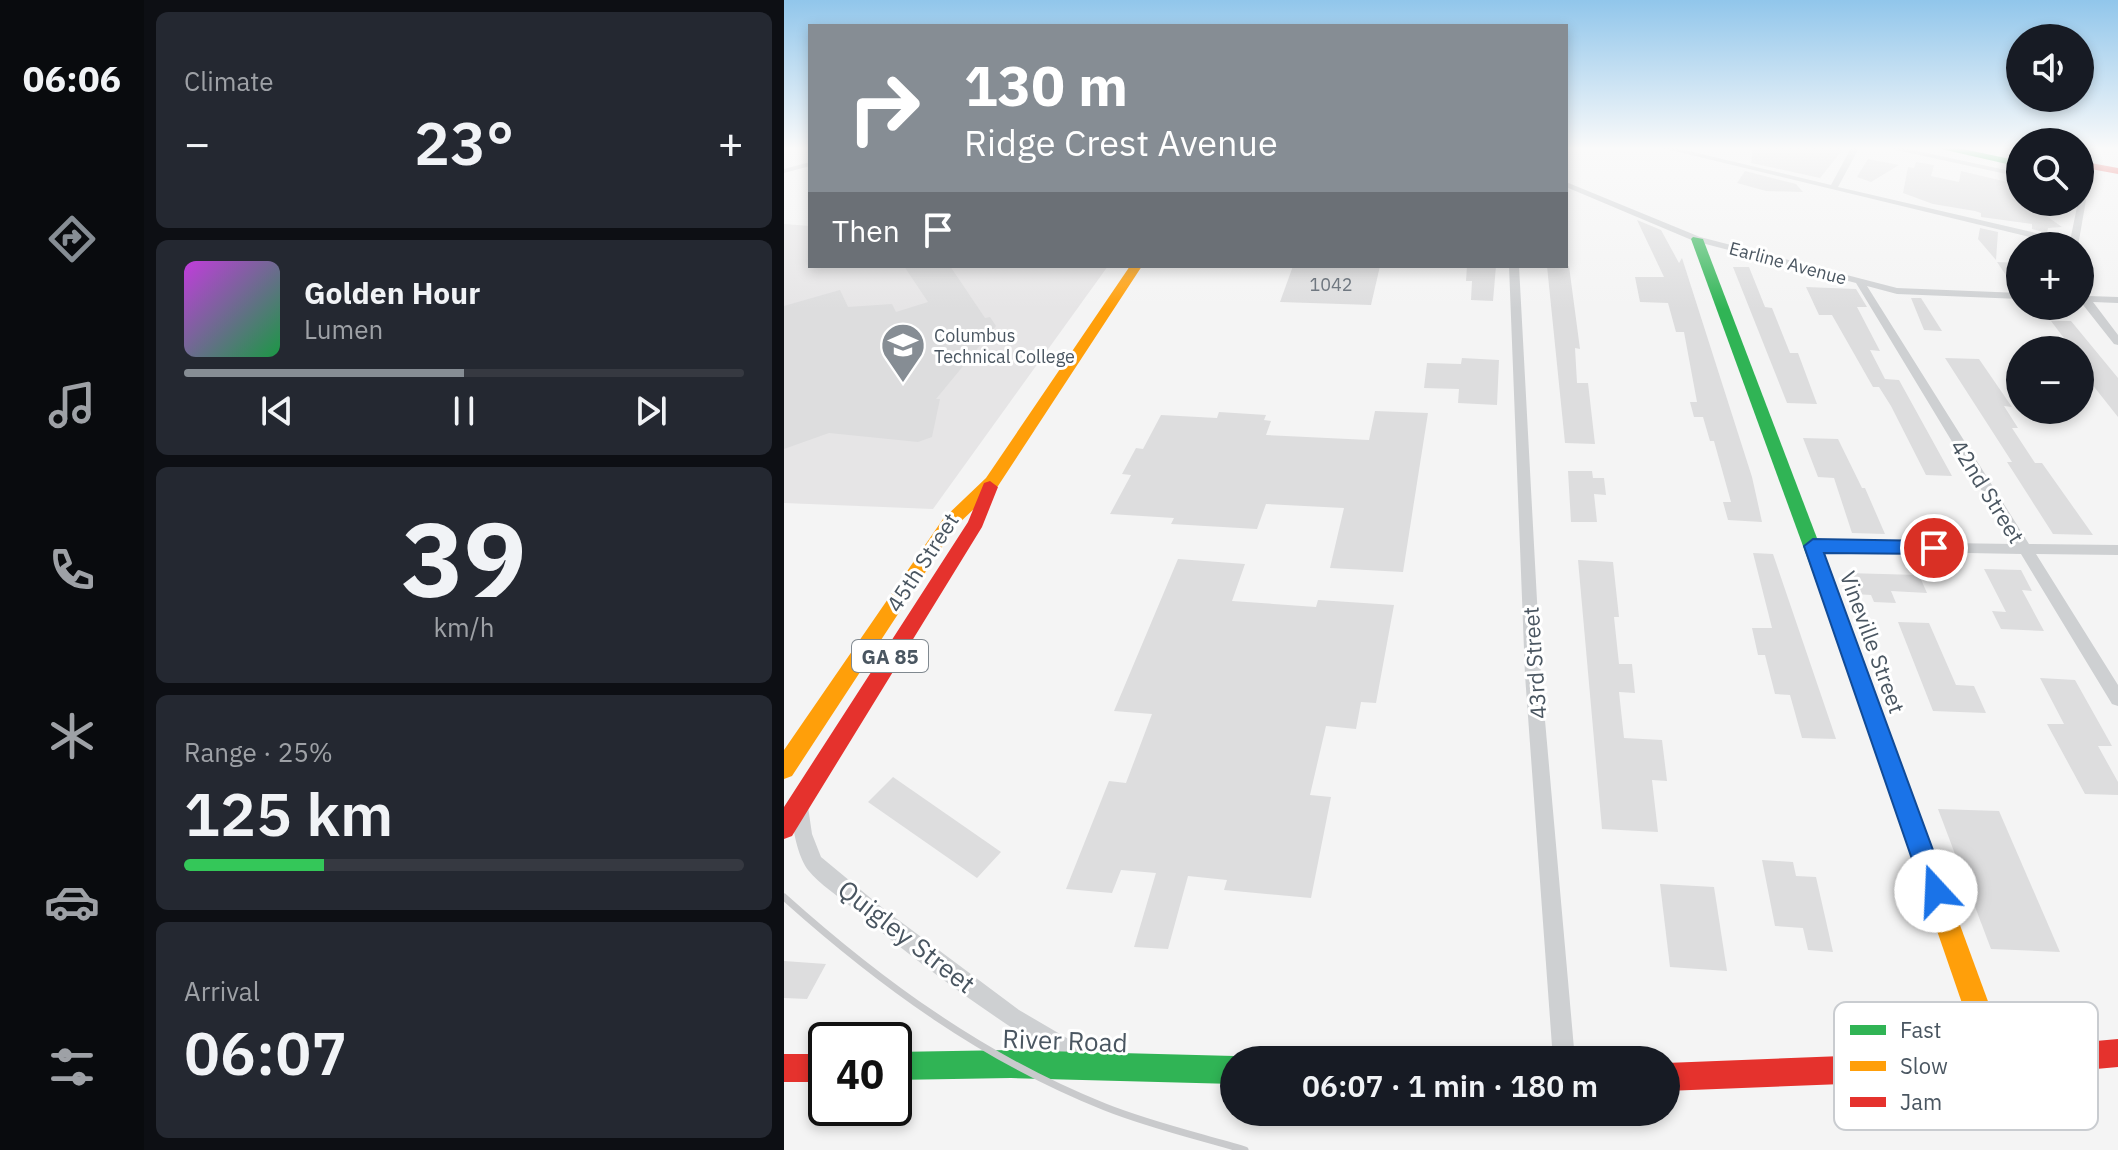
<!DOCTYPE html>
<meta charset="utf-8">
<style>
:root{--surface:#171b24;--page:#242831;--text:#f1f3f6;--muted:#9ea1a6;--line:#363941;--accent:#868d94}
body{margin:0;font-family:"IBM Plex Sans",sans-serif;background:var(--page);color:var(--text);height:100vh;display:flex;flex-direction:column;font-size:30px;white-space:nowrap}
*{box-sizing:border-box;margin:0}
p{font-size:26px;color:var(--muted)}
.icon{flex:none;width:44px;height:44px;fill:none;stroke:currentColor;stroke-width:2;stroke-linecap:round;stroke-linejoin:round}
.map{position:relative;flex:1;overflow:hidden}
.sheet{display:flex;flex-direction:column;gap:12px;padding:12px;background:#0d0f14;width:640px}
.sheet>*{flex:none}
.hud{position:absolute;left:24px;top:24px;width:760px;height:244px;border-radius:0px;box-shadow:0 4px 12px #0003;background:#868d94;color:#fff;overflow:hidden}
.buttons{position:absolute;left:1222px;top:24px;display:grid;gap:16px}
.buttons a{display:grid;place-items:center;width:88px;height:88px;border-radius:50%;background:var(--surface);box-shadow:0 4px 12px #0003;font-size:40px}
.speed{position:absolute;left:24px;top:1022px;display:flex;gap:16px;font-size:40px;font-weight:700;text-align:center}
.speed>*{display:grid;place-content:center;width:104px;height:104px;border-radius:50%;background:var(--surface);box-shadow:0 4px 12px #0003;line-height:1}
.speed .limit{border:4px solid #111;border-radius:12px;background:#fff;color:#111}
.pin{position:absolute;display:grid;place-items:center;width:68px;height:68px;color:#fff;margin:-34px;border:4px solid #fff;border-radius:50%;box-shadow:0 2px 8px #0007}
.me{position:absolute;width:88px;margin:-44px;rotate:340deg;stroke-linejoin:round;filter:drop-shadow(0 0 6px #0008)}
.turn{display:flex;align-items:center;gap:28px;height:168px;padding:0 24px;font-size:36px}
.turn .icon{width:104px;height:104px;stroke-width:2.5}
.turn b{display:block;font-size:56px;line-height:68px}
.then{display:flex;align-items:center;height:76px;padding:0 24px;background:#0003;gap:16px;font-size:30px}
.big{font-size:60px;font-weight:600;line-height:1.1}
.sheet .tile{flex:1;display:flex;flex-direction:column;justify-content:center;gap:12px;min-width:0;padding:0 28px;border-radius:12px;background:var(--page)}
.sheet .dial{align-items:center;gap:0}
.dial b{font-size:104px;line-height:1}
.song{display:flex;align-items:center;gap:24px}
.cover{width:96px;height:96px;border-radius:12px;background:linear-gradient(135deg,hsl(290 70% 55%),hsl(140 70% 35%))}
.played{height:8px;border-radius:4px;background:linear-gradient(90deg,var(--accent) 50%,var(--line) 50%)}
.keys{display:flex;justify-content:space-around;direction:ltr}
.heat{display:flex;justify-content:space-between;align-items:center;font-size:44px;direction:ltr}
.charge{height:12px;border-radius:6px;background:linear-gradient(90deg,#34c759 25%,var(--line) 0)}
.trip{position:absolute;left:436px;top:1046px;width:460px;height:80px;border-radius:40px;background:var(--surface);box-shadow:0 4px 12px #0003;font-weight:600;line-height:80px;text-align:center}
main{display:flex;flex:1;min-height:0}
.dock{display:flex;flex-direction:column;width:144px;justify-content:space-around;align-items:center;background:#090b0e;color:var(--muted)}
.dock .icon{width:56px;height:56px}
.dock .selected{color:var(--accent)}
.dock b{font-size:36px;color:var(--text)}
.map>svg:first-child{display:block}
.education{fill:#e6e5e6}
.building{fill:#ddddde}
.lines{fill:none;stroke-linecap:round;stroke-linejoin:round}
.street{fill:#ced0d2;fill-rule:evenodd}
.fast{fill:#30b455;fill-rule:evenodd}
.slow{fill:#ff9f0a;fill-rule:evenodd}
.jam{fill:#e5322d;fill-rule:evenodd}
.rail{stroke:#c9cacc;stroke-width:7}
.route{fill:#1a73e8;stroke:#114b97;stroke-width:2}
.labels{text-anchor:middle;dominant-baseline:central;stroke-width:6;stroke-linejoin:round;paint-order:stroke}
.far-street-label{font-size:18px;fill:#4a5661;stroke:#fff}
.number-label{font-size:18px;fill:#707881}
.far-poi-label{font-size:18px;fill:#4a5661;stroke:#fff;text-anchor:start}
.shield{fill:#fff;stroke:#808990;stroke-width:2}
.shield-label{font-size:20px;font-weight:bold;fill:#4a5661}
.street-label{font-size:22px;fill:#4a5661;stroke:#fff}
.near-street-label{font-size:26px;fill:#4a5661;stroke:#fff}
.key{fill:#fff;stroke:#c9ccd0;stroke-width:2}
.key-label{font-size:22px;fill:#4a5661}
</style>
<main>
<nav class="dock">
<b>06:06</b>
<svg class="icon selected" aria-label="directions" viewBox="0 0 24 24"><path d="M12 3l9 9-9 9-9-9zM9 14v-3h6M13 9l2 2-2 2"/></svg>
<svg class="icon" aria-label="music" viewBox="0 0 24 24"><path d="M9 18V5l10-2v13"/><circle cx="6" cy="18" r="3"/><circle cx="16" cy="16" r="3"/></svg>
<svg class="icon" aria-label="phone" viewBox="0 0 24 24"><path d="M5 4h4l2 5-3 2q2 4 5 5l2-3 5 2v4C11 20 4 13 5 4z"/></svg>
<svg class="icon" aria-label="climate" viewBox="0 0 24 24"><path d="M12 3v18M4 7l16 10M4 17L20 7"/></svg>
<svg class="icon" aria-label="car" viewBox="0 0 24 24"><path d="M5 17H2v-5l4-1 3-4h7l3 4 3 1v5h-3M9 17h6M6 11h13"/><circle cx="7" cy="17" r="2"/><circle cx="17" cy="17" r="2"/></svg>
<svg class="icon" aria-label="filters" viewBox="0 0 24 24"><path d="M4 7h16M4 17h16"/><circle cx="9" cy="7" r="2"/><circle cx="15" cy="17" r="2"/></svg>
</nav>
<section class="sheet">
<div class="tile"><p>Climate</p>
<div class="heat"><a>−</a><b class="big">23°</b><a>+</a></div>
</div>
<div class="tile">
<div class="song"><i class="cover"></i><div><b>Golden Hour</b><p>Lumen</p></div></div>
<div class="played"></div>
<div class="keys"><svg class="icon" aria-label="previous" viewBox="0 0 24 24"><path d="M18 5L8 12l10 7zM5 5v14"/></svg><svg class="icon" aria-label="pause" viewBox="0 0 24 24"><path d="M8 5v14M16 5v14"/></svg><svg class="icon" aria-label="next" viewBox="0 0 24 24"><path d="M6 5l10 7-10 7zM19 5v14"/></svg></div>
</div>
<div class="tile dial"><b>39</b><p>km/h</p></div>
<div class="tile"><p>Range · 25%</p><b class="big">125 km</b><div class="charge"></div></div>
<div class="tile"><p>Arrival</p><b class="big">06:07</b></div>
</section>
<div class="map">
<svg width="1334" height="1150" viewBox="0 0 1334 1150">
<rect width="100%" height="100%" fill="#f4f4f4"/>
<polygon class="education" points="0,224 26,226 26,266 324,266 149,509 0,503"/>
<g class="building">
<polygon points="969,148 1060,148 1036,178 967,163"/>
<polygon points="1084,159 1115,165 1087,182 1073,177"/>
<polygon points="1132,162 1150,165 1147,176 1175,182 1177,171 1236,185 1236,203 1264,210 1261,215 1278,227 1264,228 1263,233 1248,229 1248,224 1197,217 1197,213 1191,211 1149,204 1119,193 1124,167 1130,168"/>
<polygon points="961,171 1012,184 1019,192 982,191 953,183"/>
<polygon points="853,220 877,230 895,263 898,258 968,477 978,522 944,520 939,502 947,502 930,441 926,441 919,417 910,417 906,402 913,402 900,332 892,332 884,303 856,302 851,277 880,277"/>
<polygon points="1196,228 1214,232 1212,260 1194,239"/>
<polygon points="1213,262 1236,263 1236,290 1232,290"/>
<polygon points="120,266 166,266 201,318 206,317 212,326 152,399 156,399 148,437 134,442 45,433 0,449 0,306 56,290 64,307 108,304 112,312 144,302"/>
<polygon points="509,266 596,266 587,305 496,302"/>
<polygon points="683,266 712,266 709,301 687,300 688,281 682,281"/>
<polygon points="763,266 785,266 796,349 791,348 793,383 804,383 811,444 781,443"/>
<polygon points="949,267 965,267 981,307 988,308 1006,353 1014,353 1033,404 1003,403"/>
<polygon points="1022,287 1072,289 1083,307 1073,307 1096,351 1086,350 1101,379 1115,380 1168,476 1142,475 1107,406 1095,387 1089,387 1048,315 1035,315"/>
<polygon points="1127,298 1137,298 1158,331 1140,330"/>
<polygon points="1267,321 1287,321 1334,378 1334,417 1296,369 1296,350 1289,350"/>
<polygon points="678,358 715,360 713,405 674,403 675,389 640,388 643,363 677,364"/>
<polygon points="1161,358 1195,359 1228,407 1220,406 1234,428 1228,428 1251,463 1258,463 1309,535 1269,534 1223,462 1228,462"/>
<polygon points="591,411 644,413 619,572 546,568 560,508 482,504 473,529 387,524 390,518 326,514 347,475 338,474 352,448 359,449 377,415 433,418 435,412 482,415 480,420 487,421 482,435 585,440"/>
<polygon points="1019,438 1054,439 1078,488 1081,488 1101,534 1068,533 1050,478 1034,477"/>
<polygon points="784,471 808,471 809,478 820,478 822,495 810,494 813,522 787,522"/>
<polygon points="969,553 989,554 1052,739 1018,738 1006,695 991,694 981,655 974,655 968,628 988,628"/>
<polygon points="394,559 461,564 448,601 532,607 534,600 610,605 592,703 577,702 572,729 542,726 526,795 547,797 527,898 440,890 443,880 404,876 384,949 350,947 372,873 337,870 328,893 282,889 325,781 342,783 368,714 330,711"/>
<polygon points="794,560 829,562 835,617 830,617 835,664 848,664 851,693 835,692 840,738 878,740 883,781 868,780 874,832 818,829"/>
<polygon points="1200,569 1237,570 1248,591 1238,590 1260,631 1217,629 1208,611 1222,612"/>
<polygon points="1062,573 1135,575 1143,593 1107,591 1112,603 1090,602 1087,595 1070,594"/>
<polygon points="1114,622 1145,623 1172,685 1190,686 1202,713 1149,711"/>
<polygon points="1256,678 1291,680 1328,746 1314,746 1334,782 1334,795 1301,794 1263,724 1280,724"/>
<polygon points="109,777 217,852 193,878 84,802"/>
<polygon points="1154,809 1215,811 1276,952 1207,949"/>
<polygon points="978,860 1009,862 1012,876 1032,877 1049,952 1024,950 1019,928 991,926"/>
<polygon points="876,884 930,887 943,971 886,967"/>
<polygon points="0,961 42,964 23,999 0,998"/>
</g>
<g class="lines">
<g class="street">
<polygon points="878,148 892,148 1047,185 1067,148 1075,148 1054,187 1286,241 1294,202 1296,202 1298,177 1302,175 1306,177 1294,246 1283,246"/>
<polygon points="1103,148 1119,148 1236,173 1236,177"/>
<polygon points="1303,148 1311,148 1309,166 1305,168 1301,166"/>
<polygon points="26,162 26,166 0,173 0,169"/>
<polygon points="782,182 916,237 1113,288 1236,293 1236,299 1113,294 1083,286 1245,544 1334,545 1334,555 1252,554 1334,685 1334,706 1328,704 1237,554 1024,550 1022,546 1029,541 1230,544 1072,283 910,241 782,187"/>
<polygon points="725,266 735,266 757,675 791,1060 769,1060 741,675"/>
<polygon points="1296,281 1301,284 1305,296 1334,297 1334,303 1309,302 1334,335 1334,345 1330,344 1296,301"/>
<path d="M 17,797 L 23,800 L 28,834 L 37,857 L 101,910 L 235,1010 L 305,1051 L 308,1059 L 305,1067 L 297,1070 L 289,1067 C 213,1020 139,968 71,910 C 57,898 35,884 24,870 C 13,856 4,816 11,800 Z"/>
</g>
<g class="fast">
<polygon points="1153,148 1174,148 1236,161 1236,167"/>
<polygon points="909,237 919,239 1060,609 1058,614 1044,614 1042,609 907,239"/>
<polygon points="227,1050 450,1056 459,1060 450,1060 450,1084 227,1078 110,1080 110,1052"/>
</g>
<g class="slow">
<polygon points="346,266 358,266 214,486 171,527 8,776 0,779 0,750 159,519 202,478"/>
<polygon points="1051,601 1058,604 1060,609 1227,1064 1223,1074 1213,1078 1203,1074 1199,1064 1042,609 1044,604"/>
</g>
<g class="jam">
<polygon points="1296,161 1334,168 1334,174 1296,167"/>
<polygon points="206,481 214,487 198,527 8,836 0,839 0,807 184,522 200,483"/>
<polygon points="1334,1039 1334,1067 1213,1078 882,1091 882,1063 1213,1050"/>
<rect x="0" y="1054" width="42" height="28"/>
</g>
<path class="rail" d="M 0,897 C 96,983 200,1059 321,1107 C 366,1125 414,1136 461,1150"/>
</g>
<linearGradient id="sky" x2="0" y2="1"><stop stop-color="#91c6eb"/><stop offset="0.48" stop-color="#fafafa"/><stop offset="1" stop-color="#fafafa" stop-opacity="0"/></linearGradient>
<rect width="1334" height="309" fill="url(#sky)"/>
<polygon class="route" points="1029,539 1150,541 1159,548 1150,554 1040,553 1164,891 1160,900 1152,903 1143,900 1139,891 1020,546"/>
<defs>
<g id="university-pin" transform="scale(2.3)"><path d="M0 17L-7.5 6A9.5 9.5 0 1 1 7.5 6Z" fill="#868d94" stroke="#fff"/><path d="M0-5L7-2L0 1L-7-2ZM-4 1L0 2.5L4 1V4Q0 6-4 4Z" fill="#fff"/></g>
</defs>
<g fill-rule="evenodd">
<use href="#university-pin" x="119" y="345"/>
</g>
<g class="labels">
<g class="far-street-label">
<text transform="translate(1004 263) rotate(15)">Earline Avenue</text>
</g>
<g class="number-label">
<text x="547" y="284">1042</text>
</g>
<g class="far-poi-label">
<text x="150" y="335">Columbus<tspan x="150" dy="21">Technical College</tspan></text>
</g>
<rect class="shield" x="68" y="640" width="76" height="32" rx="6"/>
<g class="shield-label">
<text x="106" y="656">GA 85</text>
</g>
<g class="street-label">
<text transform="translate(1204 491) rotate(58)">42nd Street</text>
<text transform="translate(138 562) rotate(-57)">45th Street</text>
<text transform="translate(1089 642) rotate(70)">Vineville Street</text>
<text transform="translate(750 663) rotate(-94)">43rd Street</text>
</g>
<g class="near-street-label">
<text transform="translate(123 936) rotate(38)">Quigley Street</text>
<text transform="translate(281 1040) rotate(2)">River Road</text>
</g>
</g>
<rect x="1050" y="1002" width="264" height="128" rx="12" class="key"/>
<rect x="1066" y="1025" width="36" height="10" fill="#30b455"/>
<rect x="1066" y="1061" width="36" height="10" fill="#ff9f0a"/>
<rect x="1066" y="1097" width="36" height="10" fill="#e5322d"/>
<g class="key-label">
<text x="1116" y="1038">Fast</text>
<text x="1116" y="1074">Slow</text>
<text x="1116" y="1110">Jam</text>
</g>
</svg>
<div class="buttons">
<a><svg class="icon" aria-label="sound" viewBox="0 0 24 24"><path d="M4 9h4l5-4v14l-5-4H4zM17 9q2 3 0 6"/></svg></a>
<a><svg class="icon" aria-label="search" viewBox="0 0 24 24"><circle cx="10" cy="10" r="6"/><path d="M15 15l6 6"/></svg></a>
<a>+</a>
<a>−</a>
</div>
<div class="speed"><div class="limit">40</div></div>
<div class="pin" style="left:1150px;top:548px;background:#d93025"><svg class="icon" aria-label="arrive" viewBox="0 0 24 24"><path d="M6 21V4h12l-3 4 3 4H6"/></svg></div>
<svg class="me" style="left:1152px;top:891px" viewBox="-20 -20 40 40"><circle r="19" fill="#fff"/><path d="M0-13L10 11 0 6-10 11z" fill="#1a73e8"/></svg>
<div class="trip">06:07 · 1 min · 180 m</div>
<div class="hud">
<div class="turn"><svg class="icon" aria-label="right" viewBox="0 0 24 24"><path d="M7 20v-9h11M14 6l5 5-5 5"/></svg><div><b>130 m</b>Ridge Crest Avenue</div></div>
<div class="then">Then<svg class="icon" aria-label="arrive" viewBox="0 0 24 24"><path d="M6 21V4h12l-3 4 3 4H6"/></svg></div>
</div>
</div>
</main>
